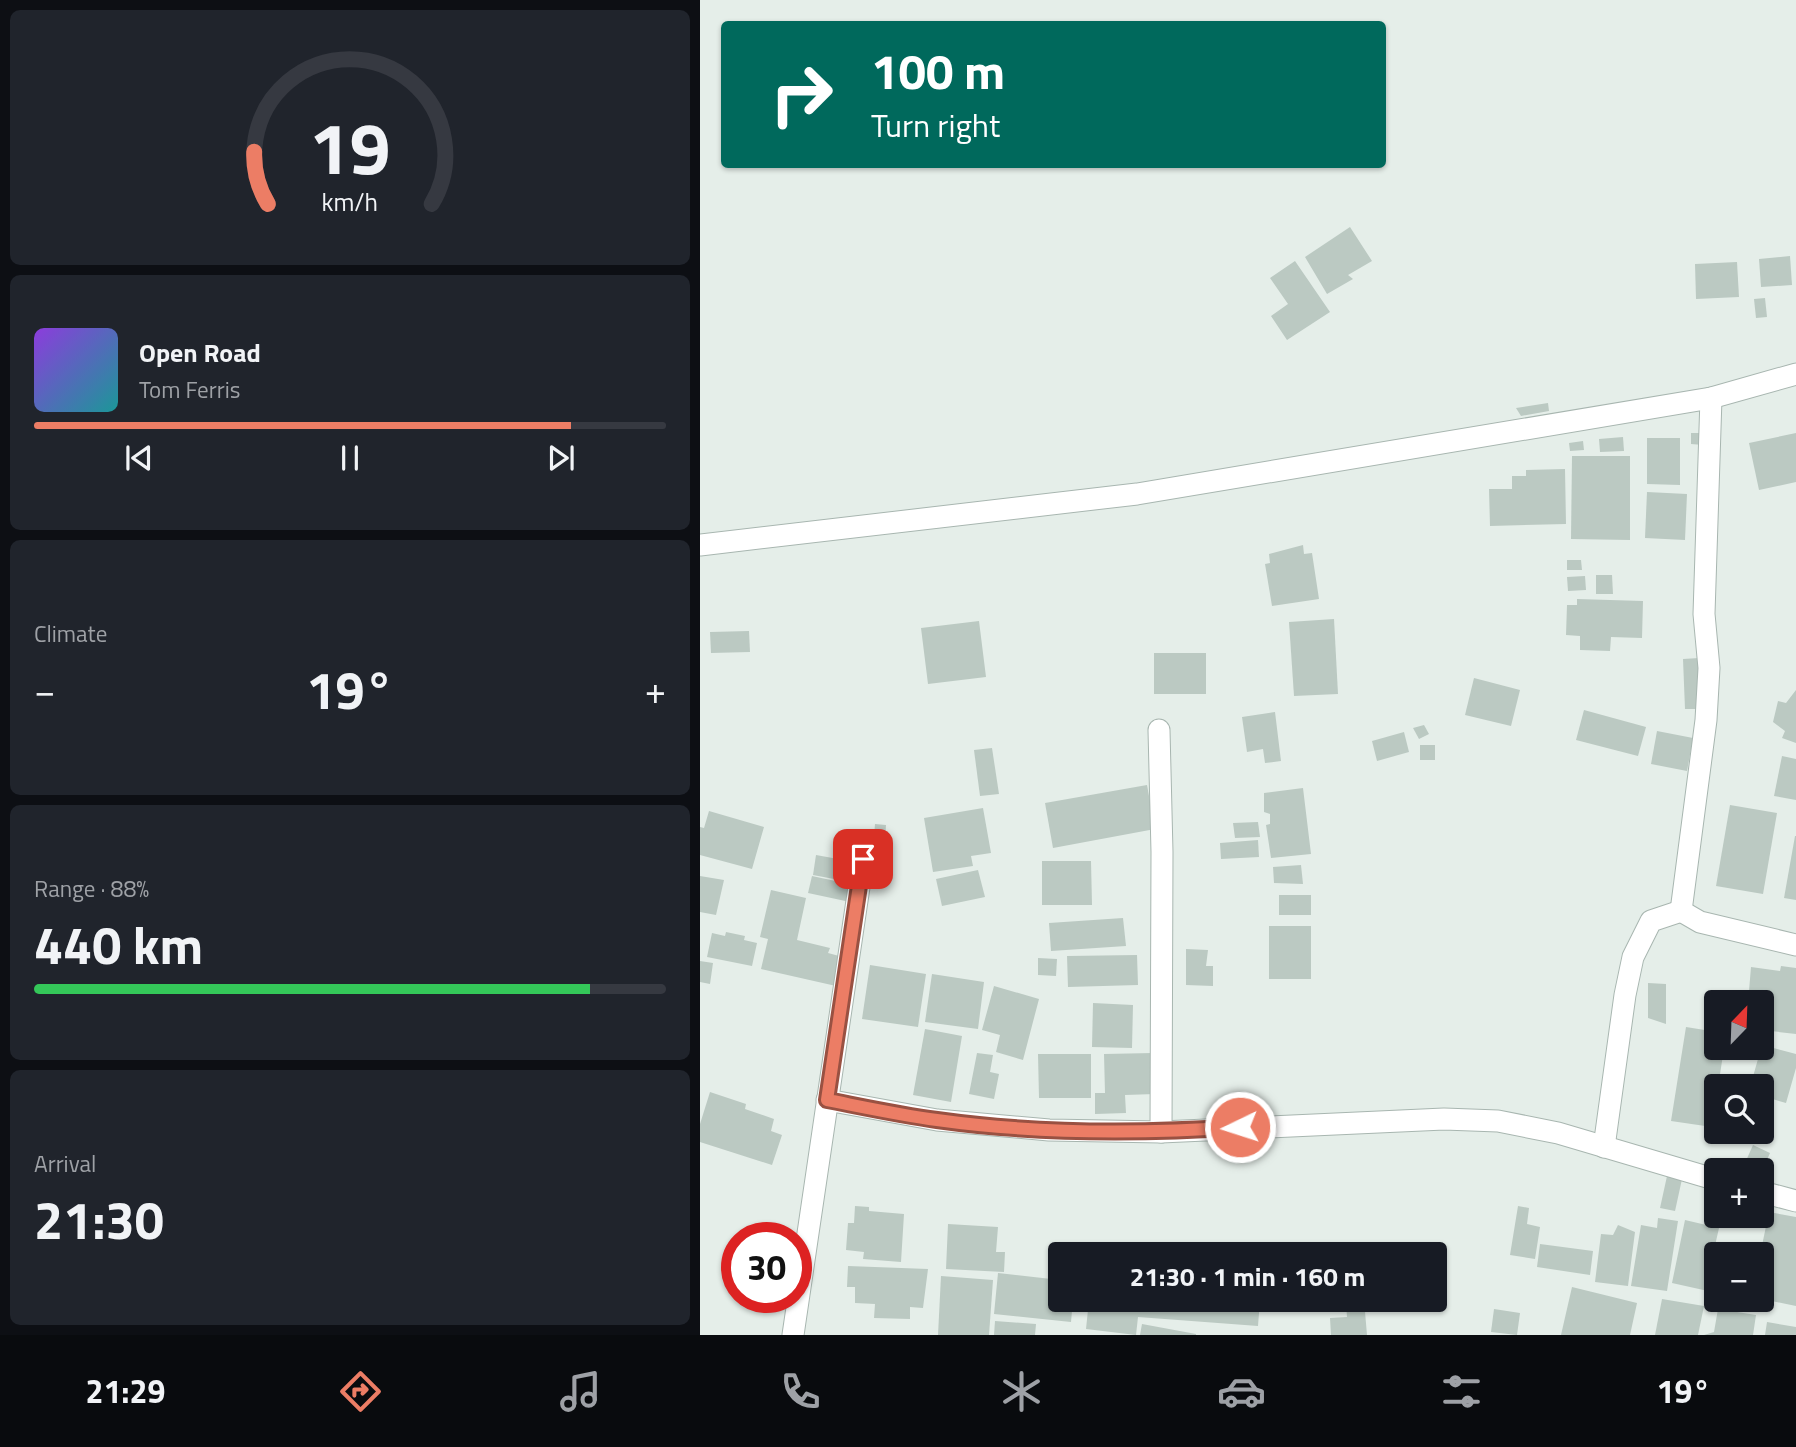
<!DOCTYPE html>
<meta charset="utf-8">
<style>
:root{--surface:#171b24;--page:#20242c;--text:#f1f3f6;--muted:#9ea1a6;--line:#363941;--accent:#ec7d65}
body{margin:0;font-family:"Titillium Web",sans-serif;background:var(--page);color:var(--text);height:100vh;display:flex;flex-direction:column;font-size:26px;white-space:nowrap}
*{box-sizing:border-box;margin:0}
p{font-size:23px;color:var(--muted)}
.icon{flex:none;width:38px;height:38px;fill:none;stroke:currentColor;stroke-width:2;stroke-linecap:round;stroke-linejoin:round}
.map{position:relative;flex:1;overflow:hidden}
.details{display:flex;flex-direction:column;gap:10px;padding:10px;background:#0d0f14;width:700px}
.details>*{flex:none}
.guide{position:absolute;left:21px;top:21px;width:665px;height:147px;border-radius:7px;box-shadow:0 2px 5px #0004;background:#00695c;color:#fff;overflow:hidden}
.needle{width:46px;rotate:23deg}
.buttons{position:absolute;left:1004px;top:990px;display:grid;gap:14px}
.buttons a{display:grid;place-items:center;width:70px;height:70px;border-radius:7px;background:var(--surface);box-shadow:0 2px 5px #0004;font-size:35px}
.speed{position:absolute;left:21px;top:1222px;display:flex;gap:14px;font-size:35px;font-weight:700;text-align:center}
.speed>*{display:grid;place-content:center;width:91px;height:91px;border-radius:50%;background:var(--surface);box-shadow:0 2px 5px #0004;line-height:1}
.speed .limit{border:10px solid #d22;background:#fff;color:#111}
.pin{position:absolute;display:grid;place-items:center;width:60px;height:60px;color:#fff;margin:-30px;border-radius:14px;box-shadow:0 4px 10px #0006}
.me{position:absolute;width:77px;margin:-38px;rotate:266deg;stroke-linejoin:round;filter:drop-shadow(0 0 5px #0008)}
.turn{display:flex;align-items:center;gap:24px;height:147px;padding:0 35px;font-size:32px}
.turn .icon{width:91px;height:91px;stroke-width:2.5}
.turn b{display:block;font-size:49px;line-height:60px}
.big{font-size:52px;font-weight:700;line-height:1.1}
.details .card{flex:1;display:flex;flex-direction:column;justify-content:center;gap:10px;min-width:0;padding:0 24px;border-radius:10px;background:var(--page)}
.details .dial{align-items:center;gap:0}
.dial svg{height:182px;overflow:visible;fill:none;stroke:var(--line);stroke-width:7;stroke-linecap:round;text-anchor:middle}
.dial text{fill:var(--text);stroke:none}
.song{display:flex;align-items:center;gap:21px}
.cover{width:84px;height:84px;border-radius:10px;background:linear-gradient(135deg,hsl(270 70% 55%),hsl(180 70% 35%))}
.played{height:7px;border-radius:4px;background:linear-gradient(90deg,var(--accent) 85%,var(--line) 85%)}
.keys{display:flex;justify-content:space-around;direction:ltr}
.heat{display:flex;justify-content:space-between;align-items:center;font-size:38px;direction:ltr}
.charge{height:10px;border-radius:5px;background:linear-gradient(90deg,#34c759 88%,var(--line) 0)}
.trip{position:absolute;left:348px;top:1242px;width:399px;height:70px;border-radius:7px;background:var(--surface);box-shadow:0 2px 5px #0004;font-weight:700;line-height:70px;text-align:center}
.menu{display:flex;height:112px;justify-content:space-around;align-items:center;background:#090b0e;color:var(--muted)}
.menu .icon{width:49px;height:49px}
.menu .selected{color:var(--accent)}
.menu b{font-size:32px;color:var(--text)}
main{display:flex;flex:1;min-height:0}
.map>svg:first-child{display:block}
.building{fill:#bbc9c2}
.lines{fill:none;stroke-linecap:round;stroke-linejoin:round}
.minor-casing{stroke:#a8b6b0;stroke-width:23}
.minor{stroke:#fff;stroke-width:21}
.route-casing{stroke:#995142;stroke-width:18}
.route{stroke:#ec7d65;stroke-width:12}
</style>
<main>
<section class="details">
<div class="card dial"><svg viewBox="0 0 100 80">
<path d="M14 69A42 42 0 1 1 86 69"/>
<path d="M14 69A42 42 0 0 1 8 46" stroke="#ec7d65"/>
<text x="50" y="56" font-size="32" font-weight="700">19</text>
<text x="50" y="72" font-size="11">km/h</text>
</svg></div>
<div class="card">
<div class="song"><i class="cover"></i><div><b>Open Road</b><p>Tom Ferris</p></div></div>
<div class="played"></div>
<div class="keys"><svg class="icon" aria-label="previous" viewBox="0 0 24 24"><path d="M18 5L8 12l10 7zM5 5v14"/></svg><svg class="icon" aria-label="pause" viewBox="0 0 24 24"><path d="M8 5v14M16 5v14"/></svg><svg class="icon" aria-label="next" viewBox="0 0 24 24"><path d="M6 5l10 7-10 7zM19 5v14"/></svg></div>
</div>
<div class="card"><p>Climate</p>
<div class="heat"><a>−</a><b class="big">19°</b><a>+</a></div>
</div>
<div class="card"><p>Range · 88%</p><b class="big">440 km</b><div class="charge"></div></div>
<div class="card"><p>Arrival</p><b class="big">21:30</b></div>
</section>
<div class="map">
<svg width="1096" height="1335" viewBox="0 0 1096 1335">
<rect width="100%" height="100%" fill="#e5eee9"/>
<g class="building">
<polygon points="650,227 672,261 648,275 653,279 627,294 605,257"/>
<polygon points="1090,256 1092,285 1061,287 1059,259"/>
<polygon points="595,261 630,312 587,340 571,316 588,304 570,278"/>
<polygon points="1037,262 1039,297 996,299 995,264"/>
<polygon points="1065,298 1067,317 1056,318 1054,299"/>
<polygon points="848,403 849,411 821,416 816,408"/>
<polygon points="991,433 1004,433 1003,445 991,444"/>
<polygon points="1096,433 1096,482 1059,490 1049,443"/>
<polygon points="923,437 924,451 900,452 899,439"/>
<polygon points="947,438 980,438 980,485 947,484"/>
<polygon points="883,441 884,450 870,451 869,443"/>
<polygon points="872,456 930,456 930,540 871,539"/>
<polygon points="865,469 866,524 790,526 789,489 812,489 812,476 826,476 826,470"/>
<polygon points="947,492 987,494 985,540 945,538"/>
<polygon points="603,545 604,554 612,553 619,599 572,606 565,564 570,563 569,554"/>
<polygon points="867,560 881,560 882,570 867,570"/>
<polygon points="896,575 912,575 913,594 896,594"/>
<polygon points="885,576 886,590 868,591 867,577"/>
<polygon points="877,599 943,601 942,638 911,637 910,651 880,650 880,636 866,635 867,605 877,605"/>
<polygon points="634,619 638,694 594,696 589,622"/>
<polygon points="279,621 286,677 228,684 221,628"/>
<polygon points="49,631 50,652 11,653 10,632"/>
<rect x="454" y="653" width="52" height="41"/>
<polygon points="999,658 1001,709 985,709 983,659"/>
<polygon points="774,678 820,690 811,726 765,715"/>
<polygon points="1096,690 1096,743 1082,738 1085,731 1073,722 1078,701 1086,703"/>
<polygon points="884,710 946,727 938,756 876,740"/>
<polygon points="575,712 581,761 565,763 563,749 547,752 542,717"/>
<polygon points="724,725 729,734 719,739 713,728"/>
<polygon points="957,731 993,738 987,771 951,764"/>
<polygon points="704,732 709,752 677,761 672,741"/>
<rect x="720" y="745" width="15" height="15"/>
<polygon points="292,748 299,794 280,796 274,750"/>
<polygon points="1082,756 1096,759 1096,800 1074,796"/>
<polygon points="447,785 455,829 353,848 345,803"/>
<polygon points="603,788 611,854 571,858 566,825 570,824 570,814 564,812 564,793"/>
<polygon points="1030,805 1077,813 1063,894 1016,886"/>
<polygon points="283,808 291,853 271,856 273,866 233,872 224,818"/>
<polygon points="9,811 64,827 52,869 0,855 0,827 4,828"/>
<polygon points="558,822 560,837 535,838 533,823"/>
<polygon points="175,824 186,825 184,856 139,852 140,833 174,836"/>
<polygon points="1095,836 1096,836 1096,900 1084,898"/>
<polygon points="558,840 559,857 521,859 520,843"/>
<polygon points="116,855 138,859 134,879 113,875"/>
<polygon points="342,861 391,861 392,905 342,905"/>
<polygon points="601,865 603,884 574,883 573,867"/>
<polygon points="278,870 285,897 242,906 236,879"/>
<polygon points="0,876 24,880 16,915 0,912"/>
<polygon points="112,876 154,885 150,902 108,893"/>
<polygon points="71,890 106,898 97,940 130,948 128,953 143,957 136,986 61,969 68,939 60,937"/>
<rect x="579" y="895" width="32" height="20"/>
<polygon points="423,918 426,946 351,951 349,923"/>
<rect x="569" y="926" width="42" height="53"/>
<polygon points="26,932 45,936 44,940 57,943 52,966 7,957 12,933 25,936"/>
<polygon points="486,949 508,950 506,966 513,966 513,986 486,985"/>
<polygon points="437,955 438,985 368,987 367,956"/>
<polygon points="338,958 357,959 356,976 338,975"/>
<polygon points="0,961 13,963 10,984 0,982"/>
<polygon points="170,965 226,974 218,1027 162,1019"/>
<polygon points="1081,966 1096,968 1096,1034 1062,1030 1062,1003 1048,1003 1051,967 1080,971"/>
<polygon points="232,974 284,982 278,1029 225,1022"/>
<polygon points="948,983 966,984 966,1024 948,1018"/>
<polygon points="294,986 339,999 323,1060 296,1052 300,1035 282,1030"/>
<polygon points="393,1003 433,1005 432,1048 392,1047"/>
<polygon points="986,1027 1017,1032 1017,1048 1024,1048 1012,1127 971,1121"/>
<polygon points="225,1029 262,1036 251,1102 213,1095"/>
<polygon points="1062,1045 1096,1054 1096,1068 1086,1103 1062,1096 1062,1087 1050,1087"/>
<polygon points="277,1053 293,1055 290,1072 299,1074 294,1099 269,1094"/>
<polygon points="453,1053 455,1094 425,1095 426,1113 395,1114 395,1093 405,1093 404,1054"/>
<polygon points="338,1054 391,1054 391,1098 339,1098"/>
<polygon points="10,1092 46,1104 45,1109 74,1119 71,1131 82,1135 72,1165 0,1142 0,1124"/>
<polygon points="1053,1145 1070,1153 1062,1171 1045,1163"/>
<polygon points="967,1176 982,1179 975,1211 960,1208"/>
<polygon points="155,1206 169,1207 169,1211 204,1214 201,1262 163,1259 164,1252 146,1250 148,1223 154,1223"/>
<polygon points="818,1206 829,1208 827,1224 840,1227 835,1259 810,1255"/>
<polygon points="1069,1212 1096,1217 1096,1306 1062,1299 1060,1255"/>
<polygon points="958,1218 978,1221 967,1291 931,1286 941,1225 957,1228"/>
<polygon points="985,1220 1019,1228 1014,1250 1031,1254 1017,1255 1017,1293 972,1283"/>
<polygon points="248,1224 298,1227 296,1252 305,1252 304,1272 246,1269"/>
<polygon points="918,1225 935,1232 928,1286 895,1282 901,1234 913,1235"/>
<polygon points="840,1244 893,1251 890,1275 837,1267"/>
<polygon points="148,1266 228,1269 223,1308 210,1307 210,1319 174,1318 175,1304 155,1303 155,1287 147,1287"/>
<polygon points="298,1273 360,1280 360,1300 373,1300 371,1322 294,1314"/>
<polygon points="241,1276 293,1280 289,1335 238,1335"/>
<polygon points="872,1287 937,1303 930,1335 861,1335"/>
<polygon points="962,1299 1004,1306 998,1335 955,1335"/>
<polygon points="389,1300 560,1300 558,1326 438,1317 436,1335 386,1329"/>
<polygon points="582,1300 664,1300 667,1335 631,1335 630,1318 647,1317 646,1304 583,1309"/>
<polygon points="794,1309 820,1313 817,1335 791,1332"/>
<polygon points="1018,1309 1056,1315 1053,1335 1004,1335 1014,1332"/>
<polygon points="295,1321 336,1324 335,1335 294,1335"/>
<polygon points="1067,1322 1096,1327 1096,1335 1065,1335"/>
<polygon points="442,1324 496,1334 496,1335 440,1335"/>
</g>
<g class="lines">
<g class="minor-casing">
<g id="minor">
<polyline points="0,545 437,494 1011,398 1096,374"/>
<polyline points="459,730 462,852 461,1132"/>
<polyline points="981,911 1006,720 1009,668 1004,614 1011,398"/>
<polyline points="981,911 1000,922 1096,945"/>
<polyline points="127,1100 237,1120 349,1130 461,1132 744,1119 798,1121 858,1133 1017,1180"/>
<polyline points="904,1147 925,995 933,957 951,921 981,911"/>
<polyline points="1062,1192 1096,1201"/>
<polyline points="93,1335 163,860"/>
</g>
</g>
<use href="#minor" class="minor"/>
</g>
<g class="lines">
<g class="route-casing">
<path id="route" d="M 163,859 L 127,1100 C 163,1107 200,1115 237,1120 C 337,1134 439,1134 540,1127"/>
</g>
<use href="#route" class="route"/>
</g>
</svg>
<div class="buttons">
<a><svg class="needle" viewBox="-14 -14 28 28"><path d="M0-13l5 13h-10z" fill="#e53935"/><path d="M0 13l5-13h-10z" fill="#9ea1a6"/></svg></a>
<a><svg class="icon" aria-label="search" viewBox="0 0 24 24"><circle cx="10" cy="10" r="6"/><path d="M15 15l6 6"/></svg></a>
<a>+</a>
<a>−</a>
</div>
<div class="speed"><div class="limit">30</div></div>
<div class="pin" style="left:163px;top:859px;background:#d93025"><svg class="icon" aria-label="arrive" viewBox="0 0 24 24"><path d="M6 21V4h12l-3 4 3 4H6"/></svg></div>
<svg class="me" style="left:540px;top:1127px" viewBox="-20 -20 40 40"><circle r="17" fill="#ec7d65" stroke="#fff" stroke-width="3"/><path d="M0-11L8 9 0 5-8 9z" fill="#fff"/></svg>
<div class="trip">21:30 · 1 min · 160 m</div>
<div class="guide">
<div class="turn"><svg class="icon" aria-label="right" viewBox="0 0 24 24"><path d="M7 20v-9h11M14 6l5 5-5 5"/></svg><div><b>100 m</b>Turn right</div></div>
</div>
</div>
</main>
<nav class="menu">
<b>21:29</b>
<svg class="icon selected" aria-label="directions" viewBox="0 0 24 24"><path d="M12 3l9 9-9 9-9-9zM9 14v-3h6M13 9l2 2-2 2"/></svg>
<svg class="icon" aria-label="music" viewBox="0 0 24 24"><path d="M9 18V5l10-2v13"/><circle cx="6" cy="18" r="3"/><circle cx="16" cy="16" r="3"/></svg>
<svg class="icon" aria-label="phone" viewBox="0 0 24 24"><path d="M5 4h4l2 5-3 2q2 4 5 5l2-3 5 2v4C11 20 4 13 5 4z"/></svg>
<svg class="icon" aria-label="climate" viewBox="0 0 24 24"><path d="M12 3v18M4 7l16 10M4 17L20 7"/></svg>
<svg class="icon" aria-label="car" viewBox="0 0 24 24"><path d="M5 17H2v-5l4-1 3-4h7l3 4 3 1v5h-3M9 17h6M6 11h13"/><circle cx="7" cy="17" r="2"/><circle cx="17" cy="17" r="2"/></svg>
<svg class="icon" aria-label="filters" viewBox="0 0 24 24"><path d="M4 7h16M4 17h16"/><circle cx="9" cy="7" r="2"/><circle cx="15" cy="17" r="2"/></svg>
<b>19°</b>
</nav>
